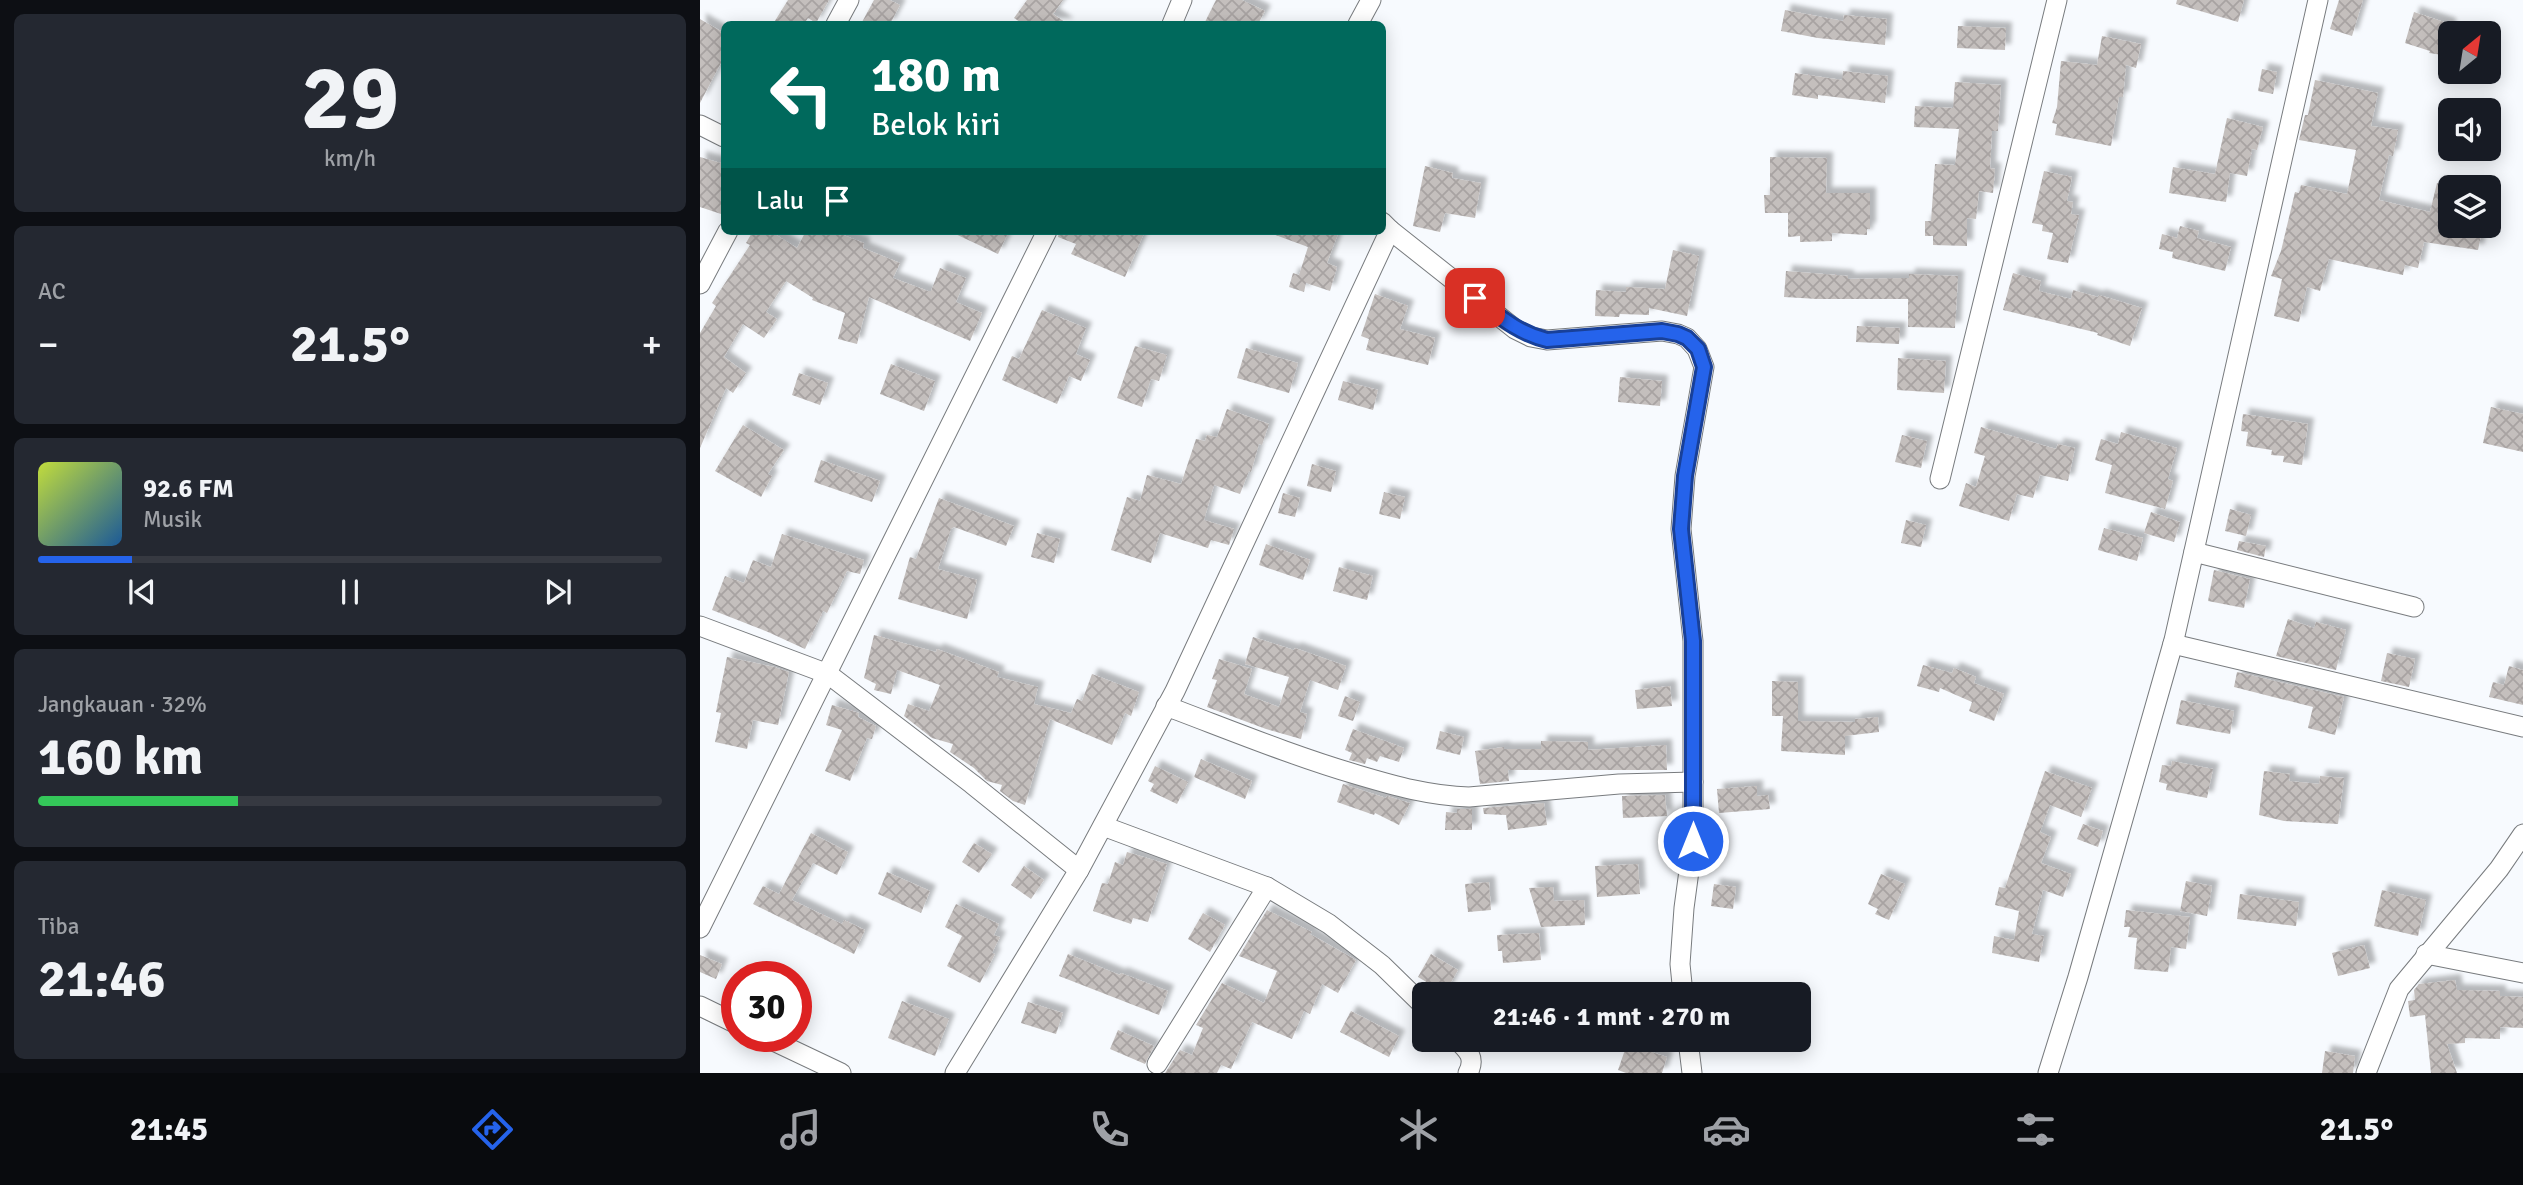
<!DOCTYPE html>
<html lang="id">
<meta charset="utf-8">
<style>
:root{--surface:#171b24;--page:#242831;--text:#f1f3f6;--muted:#9ea1a6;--line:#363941;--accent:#2563eb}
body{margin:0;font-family:Signika,sans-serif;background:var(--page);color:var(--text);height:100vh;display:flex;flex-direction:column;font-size:26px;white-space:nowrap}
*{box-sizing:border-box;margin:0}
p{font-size:23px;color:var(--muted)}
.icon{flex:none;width:38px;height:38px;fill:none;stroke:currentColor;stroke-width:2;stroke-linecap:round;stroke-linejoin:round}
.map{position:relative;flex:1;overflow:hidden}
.side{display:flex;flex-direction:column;gap:14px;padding:14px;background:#0d0f14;width:700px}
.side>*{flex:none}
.hud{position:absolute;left:21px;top:21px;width:665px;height:214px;border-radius:10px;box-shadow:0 4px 18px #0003;background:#00695c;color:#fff;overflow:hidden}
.needle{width:46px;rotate:30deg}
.buttons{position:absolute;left:1738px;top:21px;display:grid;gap:14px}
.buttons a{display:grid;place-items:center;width:63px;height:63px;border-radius:10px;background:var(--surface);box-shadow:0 4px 18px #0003;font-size:35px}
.speed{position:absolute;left:21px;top:961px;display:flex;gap:14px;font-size:35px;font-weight:700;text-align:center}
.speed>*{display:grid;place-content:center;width:91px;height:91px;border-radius:50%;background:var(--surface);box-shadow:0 4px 18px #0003;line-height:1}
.speed .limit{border:10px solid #d22;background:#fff;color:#111}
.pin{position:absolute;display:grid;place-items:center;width:60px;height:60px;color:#fff;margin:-30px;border-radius:14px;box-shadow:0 4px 10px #0006}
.me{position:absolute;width:77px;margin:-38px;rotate:0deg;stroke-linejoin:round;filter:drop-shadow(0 0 5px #0008)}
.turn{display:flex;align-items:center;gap:24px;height:147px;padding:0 35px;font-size:32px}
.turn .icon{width:91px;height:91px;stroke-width:2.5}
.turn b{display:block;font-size:49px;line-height:60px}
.then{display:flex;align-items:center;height:66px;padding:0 35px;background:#0003;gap:14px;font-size:26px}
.big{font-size:52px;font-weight:700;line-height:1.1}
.side .tile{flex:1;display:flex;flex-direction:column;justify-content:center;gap:10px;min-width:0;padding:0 24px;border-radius:10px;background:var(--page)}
.side .dial{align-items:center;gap:0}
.dial b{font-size:91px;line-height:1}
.song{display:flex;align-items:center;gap:21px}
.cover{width:84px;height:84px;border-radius:10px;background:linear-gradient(135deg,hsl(70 70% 55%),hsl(210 70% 35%))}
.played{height:7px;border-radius:4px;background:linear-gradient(90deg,var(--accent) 15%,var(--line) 15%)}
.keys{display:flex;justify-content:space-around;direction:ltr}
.heat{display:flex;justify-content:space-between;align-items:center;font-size:38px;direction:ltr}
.charge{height:10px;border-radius:5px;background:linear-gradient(90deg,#34c759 32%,var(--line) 0)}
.trip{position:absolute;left:712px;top:982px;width:399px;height:70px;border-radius:10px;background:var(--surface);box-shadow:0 4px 18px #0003;font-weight:700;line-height:70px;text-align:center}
.dock{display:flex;height:112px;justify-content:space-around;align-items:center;background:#090b0e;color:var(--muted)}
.dock .icon{width:49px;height:49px}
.dock .selected{color:var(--accent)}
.dock b{font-size:32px;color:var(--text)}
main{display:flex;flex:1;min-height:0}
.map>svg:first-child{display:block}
.building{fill:url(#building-cross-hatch);filter:url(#shadow)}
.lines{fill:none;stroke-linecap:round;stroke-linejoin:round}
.minor-casing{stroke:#787b7e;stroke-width:21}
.minor{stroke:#fff;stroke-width:19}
.route-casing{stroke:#184099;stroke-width:18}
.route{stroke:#2563eb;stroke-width:12}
</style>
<main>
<section class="side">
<div class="tile dial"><b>29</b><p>km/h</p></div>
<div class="tile"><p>AC</p>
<div class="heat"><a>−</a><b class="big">21.5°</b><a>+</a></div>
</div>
<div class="tile">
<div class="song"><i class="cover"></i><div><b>92.6 FM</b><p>Musik</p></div></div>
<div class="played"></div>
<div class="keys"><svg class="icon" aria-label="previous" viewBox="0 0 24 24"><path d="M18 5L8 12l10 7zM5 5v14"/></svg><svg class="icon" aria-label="pause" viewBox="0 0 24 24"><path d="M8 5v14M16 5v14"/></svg><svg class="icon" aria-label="next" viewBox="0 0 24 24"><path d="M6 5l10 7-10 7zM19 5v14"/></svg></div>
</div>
<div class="tile"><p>Jangkauan · 32%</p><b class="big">160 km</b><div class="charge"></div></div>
<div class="tile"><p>Tiba</p><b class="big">21:46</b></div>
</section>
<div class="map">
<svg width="1823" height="1073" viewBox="0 0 1823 1073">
<defs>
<pattern id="building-cross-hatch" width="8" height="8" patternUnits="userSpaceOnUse" patternTransform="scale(1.75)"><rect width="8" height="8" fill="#c4bfbd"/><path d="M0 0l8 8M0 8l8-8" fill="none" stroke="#a8a3a2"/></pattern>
<filter id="shadow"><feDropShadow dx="6" dy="-6" stdDeviation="2" flood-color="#0004"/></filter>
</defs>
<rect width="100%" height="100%" fill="#f7fafe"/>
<g class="building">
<polygon points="88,0 129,0 116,23 108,18 104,24 73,24"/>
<polygon points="174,0 190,0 200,5 190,24 161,24"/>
<polygon points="327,0 363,0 353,14 368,24 323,24 314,18"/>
<polygon points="516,0 542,0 565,11 558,24 504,24"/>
<polygon points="1477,0 1544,0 1538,22 1476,4"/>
<polygon points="1639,0 1663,0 1652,36 1630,29"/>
<polygon points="1085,10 1143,21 1144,15 1187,19 1185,45 1118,38 1081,31"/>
<polygon points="1714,12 1750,24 1750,56 1729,53 1730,51 1705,43"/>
<polygon points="0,19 24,33 24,57 0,103"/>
<polygon points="1258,26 1306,28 1305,50 1257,48"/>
<polygon points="1402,36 1441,44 1436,68 1426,65 1423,97 1419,97 1411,146 1355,135 1357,124 1352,123 1357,107 1361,61 1397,65"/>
<polygon points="1562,69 1577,72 1573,94 1558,91"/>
<polygon points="1143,71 1188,76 1185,103 1118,95 1118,99 1092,95 1095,73 1142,80"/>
<polygon points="1615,80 1678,93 1671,126 1698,130 1693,156 1689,155 1679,200 1730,212 1737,183 1750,187 1750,226 1783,226 1778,250 1724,242 1718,268 1705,265 1703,275 1629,259 1620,291 1607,287 1599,322 1574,316 1582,279 1571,276 1581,251 1595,192 1599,193 1601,185 1647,194 1656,150 1599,140 1605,115 1608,115"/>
<polygon points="1255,82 1301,85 1298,131 1292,131 1290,168 1295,169 1293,193 1279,191 1276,219 1267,218 1267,246 1233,245 1233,236 1225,236 1225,221 1231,221 1235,164 1255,165 1259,129 1214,127 1215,106 1253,108"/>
<polygon points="1527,118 1563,127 1557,150 1552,149 1547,176 1530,173 1526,202 1469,193 1473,167 1515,174"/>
<polygon points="0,157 24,164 24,215 0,207"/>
<polygon points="1070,157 1127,158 1126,193 1170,193 1170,229 1167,229 1167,235 1132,233 1132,241 1100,242 1100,236 1088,237 1088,213 1065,213 1064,195 1070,195"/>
<polygon points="725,166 753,173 752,178 781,183 775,218 745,213 740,232 713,226"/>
<polygon points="1344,171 1372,177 1367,201 1373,202 1371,214 1379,215 1368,263 1347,259 1353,233 1342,231 1343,225 1332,223"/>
<polygon points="1480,226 1499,231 1497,238 1531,247 1525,271 1472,258 1473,252 1459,249 1462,234 1477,238"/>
<polygon points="53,231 70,231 97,248 106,231 133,231 164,243 163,248 200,263 193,278 228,291 231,291 240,268 266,278 256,302 282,313 270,341 169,297 157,344 138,339 145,313 112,300 113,298 86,281 66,312 77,319 64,338 43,324 24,357 46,373 33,393 26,388 0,448 0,333 16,306 12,303 50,245 46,243"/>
<polygon points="249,231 309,231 298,254"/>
<polygon points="359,231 445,231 425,277 371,254 376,244 358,237"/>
<polygon points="570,231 639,231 627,263 637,267 630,291 606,283 604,292 589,287 593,273 599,275 608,247 570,233"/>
<polygon points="973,250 999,256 987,316 949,308 949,315 920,314 919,317 895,316 896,290 926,292 926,287 965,289"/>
<polygon points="1086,271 1148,276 1148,279 1209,278 1209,274 1258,276 1255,328 1208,327 1208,299 1117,299 1084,297"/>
<polygon points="1313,273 1341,281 1339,291 1371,299 1373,290 1398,297 1399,295 1442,308 1430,346 1397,335 1398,333 1303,310"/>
<polygon points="675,294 708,306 700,329 735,338 728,365 666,350 669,339 661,336"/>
<polygon points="342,310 386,328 376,354 390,360 381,381 369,376 357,404 302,380 312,356 319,359"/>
<polygon points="1157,326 1200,328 1199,344 1156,342"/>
<polygon points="435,346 467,355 459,381 451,379 442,407 417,398"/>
<polygon points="546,348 598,363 589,393 537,378"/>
<polygon points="1198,358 1246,361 1244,393 1197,390"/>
<polygon points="191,364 235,381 224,411 180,394"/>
<polygon points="99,373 128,383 120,405 92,395"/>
<polygon points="920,377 962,381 960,406 918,402"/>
<polygon points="643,381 678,390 673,410 638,400"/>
<polygon points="1791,407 1823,414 1823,452 1783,443"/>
<polygon points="527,409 569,424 562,445 559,444 551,472 549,471 540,494 514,485 504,520 534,529 529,545 511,540 508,548 460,533 451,563 411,550 427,497 440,501 447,475 481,484 496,439 505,441 507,435 517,437"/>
<polygon points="1543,414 1608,424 1602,465 1583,462 1584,456 1571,455 1572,450 1546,446 1548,432 1541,431"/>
<polygon points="43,425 84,450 68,474 72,476 61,497 15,471"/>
<polygon points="1281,427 1356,449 1358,444 1375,448 1368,481 1340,475 1333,498 1317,494 1309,521 1259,506 1266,483 1276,487 1285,456 1274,453"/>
<polygon points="1421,432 1477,448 1468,479 1473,481 1465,509 1405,493 1412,465 1395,460 1401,439 1418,444"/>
<polygon points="1202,435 1227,441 1221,468 1195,462"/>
<polygon points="121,460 180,481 172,502 114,482"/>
<polygon points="612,464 636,471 631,492 607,486"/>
<polygon points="684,492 705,497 700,519 679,514"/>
<polygon points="583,493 600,498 595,517 578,513"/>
<polygon points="239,498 314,526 306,546 254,527 251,529 238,569 277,580 267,619 198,599 210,557 216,559"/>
<polygon points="1530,509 1551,515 1546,536 1525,531"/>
<polygon points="1451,512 1480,522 1474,542 1444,533"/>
<polygon points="1206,520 1226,525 1221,547 1201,543"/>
<polygon points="1404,528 1443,538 1437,561 1398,550"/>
<polygon points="337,533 360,539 354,563 331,557"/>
<polygon points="82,534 164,560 160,574 147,571 127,613 123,611 105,649 68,632 12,610 25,576 44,583 53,560 71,567"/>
<polygon points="1539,541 1566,546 1564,557 1537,550"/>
<polygon points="566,544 610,560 603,580 559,565"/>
<polygon points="639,567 673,576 667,600 633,591"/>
<polygon points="1514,570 1550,579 1544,608 1508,601"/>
<polygon points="1588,619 1614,628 1616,622 1646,630 1636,670 1576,656"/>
<polygon points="174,635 236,652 237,649 299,672 297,677 338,687 334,704 371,713 377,699 382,701 392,674 439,692 431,716 425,713 412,745 350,719 325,805 313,801 300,791 302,785 287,781 274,768 250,752 253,744 232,738 204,716 208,704 229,711 240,685 197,670 191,694 174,690 176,684 164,678"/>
<polygon points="553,637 594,650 595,648 646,666 638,690 610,680 600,712 607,714 601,739 566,729 507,707 517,680 512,679 519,659 552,669 544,694 579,707 589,677 545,664"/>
<polygon points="1687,653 1715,659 1709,687 1681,681"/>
<polygon points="27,657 74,667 89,672 78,725 53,720 47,749 15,742 21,713 16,712"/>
<polygon points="1223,665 1252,673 1254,668 1276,677 1274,683 1304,694 1294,721 1269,711 1272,702 1240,688 1239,692 1217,686"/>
<polygon points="1809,666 1823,670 1823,705 1789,697 1793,682 1804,685"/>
<polygon points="1537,672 1644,697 1635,735 1608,728 1613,707 1534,687"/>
<polygon points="1072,681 1098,682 1098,721 1155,722 1155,719 1178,717 1179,732 1145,736 1145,755 1081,751 1083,716 1072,716"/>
<polygon points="970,686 972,706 937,709 935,690"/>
<polygon points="645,696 660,702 653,721 638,716"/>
<polygon points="1481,700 1534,711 1530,734 1476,724"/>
<polygon points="132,705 159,713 158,717 176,726 172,739 167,738 150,781 125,771 142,730 126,725"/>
<polygon points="653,729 704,748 699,762 680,756 677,762 667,758 665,764 649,760 652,753 645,750"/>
<polygon points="740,731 764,737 760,755 736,749"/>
<polygon points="841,741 888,742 888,750 966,745 967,770 808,770 809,781 780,784 775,751 804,747 804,749 841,749"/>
<polygon points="501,759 552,781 545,799 494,777"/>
<polygon points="1472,761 1513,769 1507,798 1466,790 1467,784 1459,782 1462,765 1471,766"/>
<polygon points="455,766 488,782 477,804 450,791 454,784 448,781"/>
<polygon points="1345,771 1392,788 1381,817 1350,805 1340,832 1351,837 1341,863 1371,874 1363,897 1343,890 1332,934 1344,936 1339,962 1292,953 1294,936 1314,940 1319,911 1295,905 1299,887 1305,888"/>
<polygon points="1564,771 1590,774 1589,781 1619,784 1620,776 1644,778 1638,824 1584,821 1559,815"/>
<polygon points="643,784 686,798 687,796 710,803 699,825 675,813 674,815 637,802"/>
<polygon points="1057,786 1057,796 1068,795 1070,809 1019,813 1017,789"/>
<polygon points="965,795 967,816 923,818 922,796"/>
<polygon points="844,803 847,825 808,830 806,815 784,814 783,808"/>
<polygon points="757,809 772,809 772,830 745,830 746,812 757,813"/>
<polygon points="1383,824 1403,831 1398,847 1377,839"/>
<polygon points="111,833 148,852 137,875 113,863 92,900 142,924 144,920 165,930 154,954 53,904 63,886 79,894"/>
<polygon points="274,843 292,854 279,873 262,862"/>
<polygon points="427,852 467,864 448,922 433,918 431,924 393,911 402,883 408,884 415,862 423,865"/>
<polygon points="938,864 940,894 897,897 895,866"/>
<polygon points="324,866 344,880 331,899 311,885"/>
<polygon points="187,872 230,891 221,913 178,894"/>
<polygon points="1181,874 1205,884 1189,920 1175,914 1178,909 1168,904"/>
<polygon points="1486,881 1512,886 1507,916 1480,911"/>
<polygon points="789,882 791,910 768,912 765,884"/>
<polygon points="1014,884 1036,887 1033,909 1011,906"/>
<polygon points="853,887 854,901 884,900 885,925 841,927 829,888"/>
<polygon points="1682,890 1726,900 1718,936 1674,926"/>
<polygon points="1540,894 1599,902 1596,926 1537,919"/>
<polygon points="256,904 299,924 294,935 300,937 292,953 295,954 280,983 247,966 262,936 245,927"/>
<polygon points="567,910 612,932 610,934 656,960 638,993 622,984 610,1014 604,1011 592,1039 552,1022 531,1069 521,1065 517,1073 465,1073 480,1050 492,1055 503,1028 496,1025 522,983 564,1003 577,971 539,956"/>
<polygon points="1426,910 1490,917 1486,949 1471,947 1468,972 1434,969 1437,938 1428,937 1430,927 1424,927"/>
<polygon points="503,913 525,925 510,952 488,939"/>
<polygon points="839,933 841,960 803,963 802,951 798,951 797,935"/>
<polygon points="1664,945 1670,968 1638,976 1632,953"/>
<polygon points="368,954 420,975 421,973 468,991 459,1015 359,976"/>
<polygon points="731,954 758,970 745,993 718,977"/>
<polygon points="0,955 22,964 16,979 0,972"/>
<polygon points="1755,980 1757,990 1800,991 1800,996 1823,997 1823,1028 1800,1027 1800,1039 1765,1038 1765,1043 1747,1044 1757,1073 1731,1073 1725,1015 1710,1017 1708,1001 1715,1000 1714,990 1719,984"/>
<polygon points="202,1001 249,1019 235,1056 188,1038"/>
<polygon points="328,1002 363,1013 356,1034 321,1023"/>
<polygon points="651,1011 699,1036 689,1057 640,1032"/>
<polygon points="418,1030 454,1046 445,1064 410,1049"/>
<polygon points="927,1044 967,1057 962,1073 926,1073 918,1070"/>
<polygon points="1625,1051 1655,1056 1653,1073 1622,1073"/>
</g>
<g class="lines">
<g class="minor-casing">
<g id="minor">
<polyline points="136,24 149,0"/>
<polyline points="472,24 482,0"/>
<polyline points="658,24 671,0"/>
<polyline points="0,125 24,137"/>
<polyline points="690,230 815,329 831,337 847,340 962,331 978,334 987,338 997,349 1004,367 985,476 981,529 993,641 993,841 984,908 980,964 983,994"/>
<polyline points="0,284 28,231"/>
<polyline points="1240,479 1357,0"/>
<polyline points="1494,552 1714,607"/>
<polyline points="0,626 128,674 272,784 379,870"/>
<polyline points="1473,644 1823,727"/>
<path d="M 466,706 C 530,730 593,756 658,775 C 695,786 731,796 769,797 L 919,784 L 993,782"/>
<polyline points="403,826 567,887 629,924 682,965 724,1006"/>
<polyline points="0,928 347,231"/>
<polyline points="1726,954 1823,973"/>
<polyline points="0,1006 37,1024"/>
<polyline points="63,1036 141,1073"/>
<path d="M 757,1040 C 768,1050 776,1058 768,1073"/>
<polyline points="988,1040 992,1073"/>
<polyline points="457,1064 567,887"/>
<polyline points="255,1073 379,870 475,691 690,230 682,222"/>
<polyline points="1348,1073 1378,977 1474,640 1618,0"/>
<polyline points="1666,1073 1699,989 1799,869 1823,834"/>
</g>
</g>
<use href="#minor" class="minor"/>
</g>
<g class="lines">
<g class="route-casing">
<path id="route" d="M 775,298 C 799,316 818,333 847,340 L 962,331 L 978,334 L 987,338 L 998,349 L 1004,367 L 985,476 L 981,529 L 993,641 L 993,841"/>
</g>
<use href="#route" class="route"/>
</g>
</svg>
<div class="buttons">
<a><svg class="needle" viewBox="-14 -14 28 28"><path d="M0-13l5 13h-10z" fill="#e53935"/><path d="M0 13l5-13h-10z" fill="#9ea1a6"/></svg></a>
<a><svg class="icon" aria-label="sound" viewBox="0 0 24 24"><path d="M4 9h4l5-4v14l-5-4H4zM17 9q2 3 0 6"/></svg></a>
<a><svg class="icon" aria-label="layers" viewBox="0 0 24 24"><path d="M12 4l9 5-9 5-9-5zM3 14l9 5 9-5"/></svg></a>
</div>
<div class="speed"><div class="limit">30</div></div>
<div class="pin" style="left:775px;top:298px;background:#d93025"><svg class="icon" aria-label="arrive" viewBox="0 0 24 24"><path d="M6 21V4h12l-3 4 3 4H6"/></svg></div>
<svg class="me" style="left:993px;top:841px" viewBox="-20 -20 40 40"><circle r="17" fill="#2563eb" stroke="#fff" stroke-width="3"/><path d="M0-11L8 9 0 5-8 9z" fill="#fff"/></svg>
<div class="trip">21:46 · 1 mnt · 270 m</div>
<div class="hud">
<div class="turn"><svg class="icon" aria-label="left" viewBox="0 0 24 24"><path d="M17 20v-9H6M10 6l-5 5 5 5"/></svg><div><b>180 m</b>Belok kiri</div></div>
<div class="then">Lalu<svg class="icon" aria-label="arrive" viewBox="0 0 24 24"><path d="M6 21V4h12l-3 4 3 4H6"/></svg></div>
</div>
</div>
</main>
<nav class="dock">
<b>21:45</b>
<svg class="icon selected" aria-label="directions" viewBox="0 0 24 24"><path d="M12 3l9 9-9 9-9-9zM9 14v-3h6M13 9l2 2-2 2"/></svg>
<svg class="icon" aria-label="music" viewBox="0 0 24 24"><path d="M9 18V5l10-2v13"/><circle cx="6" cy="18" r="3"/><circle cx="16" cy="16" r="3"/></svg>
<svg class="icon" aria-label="phone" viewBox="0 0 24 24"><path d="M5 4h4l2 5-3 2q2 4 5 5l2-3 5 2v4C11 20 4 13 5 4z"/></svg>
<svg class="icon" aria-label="climate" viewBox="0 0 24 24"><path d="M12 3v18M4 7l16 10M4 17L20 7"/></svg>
<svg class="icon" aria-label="car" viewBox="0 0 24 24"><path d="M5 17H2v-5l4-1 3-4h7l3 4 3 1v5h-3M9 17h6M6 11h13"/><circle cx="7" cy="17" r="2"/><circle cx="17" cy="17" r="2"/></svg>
<svg class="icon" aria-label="filters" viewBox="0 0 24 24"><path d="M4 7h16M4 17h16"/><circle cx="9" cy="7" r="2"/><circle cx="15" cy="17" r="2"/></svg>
<b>21.5°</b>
</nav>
